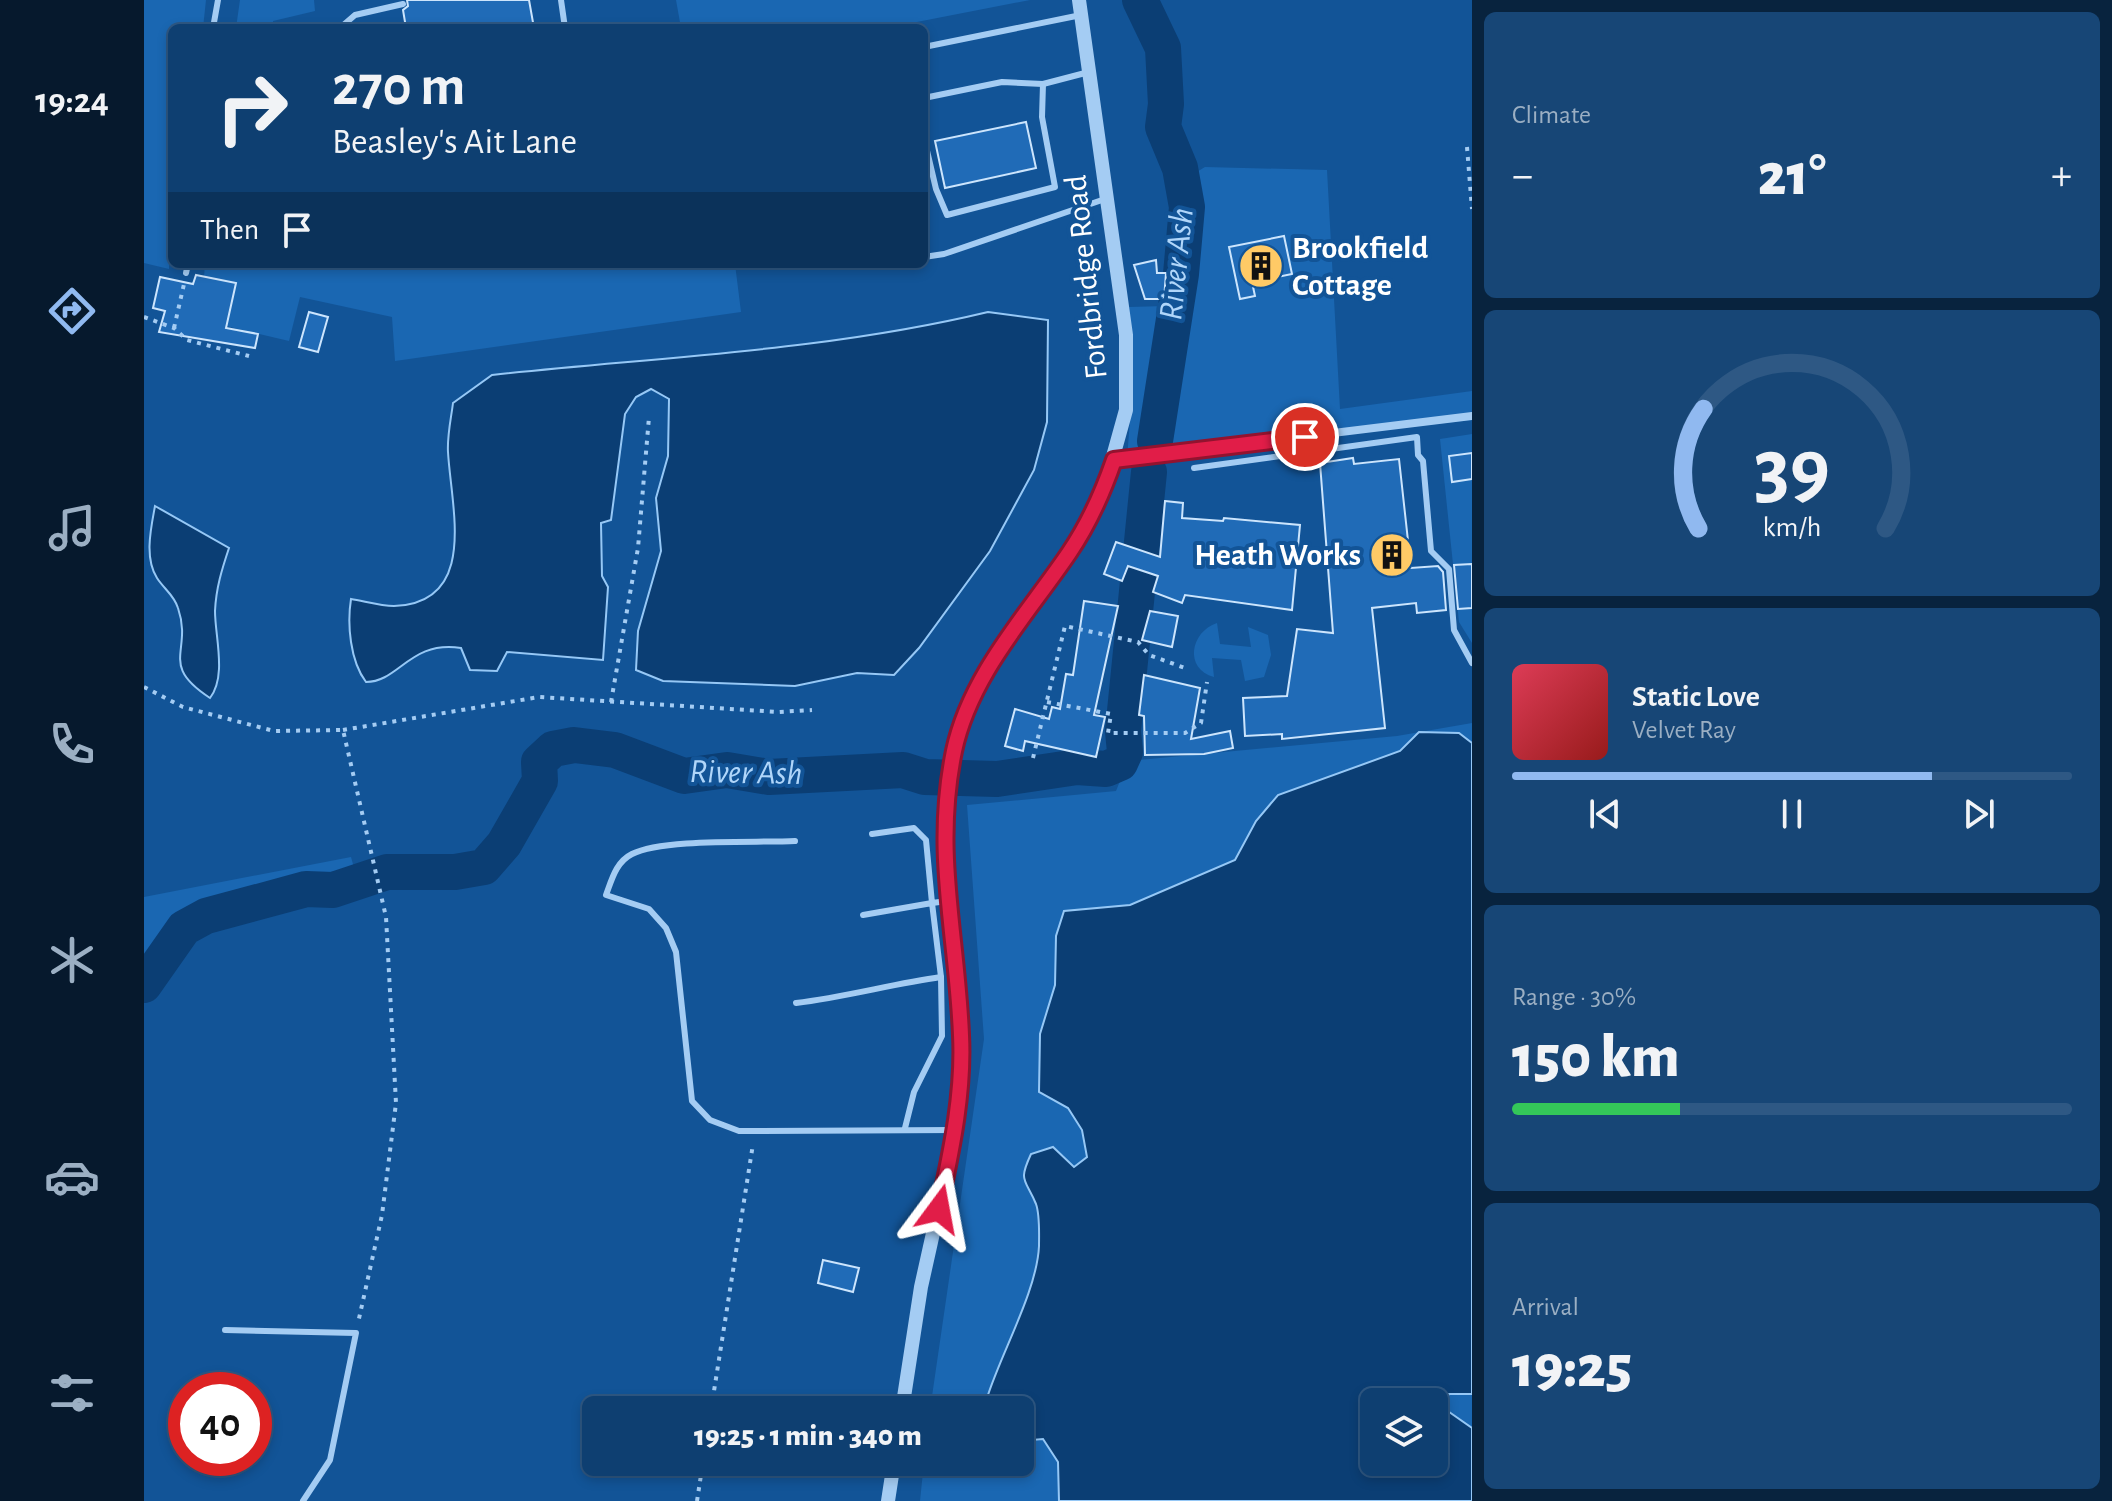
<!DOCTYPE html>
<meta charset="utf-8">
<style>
:root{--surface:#0e3f71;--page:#174676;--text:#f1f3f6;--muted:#9bafc3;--line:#2e5884;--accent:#90b9f0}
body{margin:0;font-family:"Alegreya Sans",sans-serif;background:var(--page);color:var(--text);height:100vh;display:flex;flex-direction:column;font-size:30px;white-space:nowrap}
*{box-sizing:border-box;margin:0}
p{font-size:26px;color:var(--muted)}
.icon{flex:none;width:44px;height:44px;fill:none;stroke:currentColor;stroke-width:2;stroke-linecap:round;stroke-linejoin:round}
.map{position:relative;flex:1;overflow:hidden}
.sheet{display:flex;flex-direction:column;gap:12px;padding:12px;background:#08233e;width:640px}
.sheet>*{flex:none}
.guide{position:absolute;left:24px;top:24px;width:760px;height:244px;border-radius:12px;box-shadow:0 4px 12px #0003,0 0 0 2px var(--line);background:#0e3f71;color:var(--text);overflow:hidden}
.fabs{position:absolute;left:1216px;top:1388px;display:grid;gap:16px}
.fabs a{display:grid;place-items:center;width:88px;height:88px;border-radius:12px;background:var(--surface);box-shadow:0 4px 12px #0003,0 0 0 2px var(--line);font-size:40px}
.speed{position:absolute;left:24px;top:1372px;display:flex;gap:16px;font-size:40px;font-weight:700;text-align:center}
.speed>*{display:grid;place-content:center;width:104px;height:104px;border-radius:50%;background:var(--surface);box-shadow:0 4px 12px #0003,0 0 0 2px var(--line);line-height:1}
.speed .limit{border:12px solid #d22;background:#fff;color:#111}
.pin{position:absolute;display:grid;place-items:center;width:68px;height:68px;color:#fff;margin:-34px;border:4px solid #fff;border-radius:50%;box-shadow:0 2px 8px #0007}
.me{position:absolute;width:88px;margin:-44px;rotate:13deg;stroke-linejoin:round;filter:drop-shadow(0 0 6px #0008)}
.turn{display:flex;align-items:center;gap:28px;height:168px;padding:0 32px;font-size:36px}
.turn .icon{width:104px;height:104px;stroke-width:2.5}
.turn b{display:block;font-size:56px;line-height:68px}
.then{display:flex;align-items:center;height:76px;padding:0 32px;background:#0003;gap:16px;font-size:30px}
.big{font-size:60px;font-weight:800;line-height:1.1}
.sheet .widget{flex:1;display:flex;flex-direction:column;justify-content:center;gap:12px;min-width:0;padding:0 28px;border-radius:12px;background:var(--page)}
.sheet .dial{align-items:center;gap:0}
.dial svg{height:208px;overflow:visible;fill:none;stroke:var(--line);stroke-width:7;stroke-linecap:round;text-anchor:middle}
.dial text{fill:var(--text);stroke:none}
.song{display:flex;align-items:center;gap:24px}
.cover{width:96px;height:96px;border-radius:12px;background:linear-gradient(135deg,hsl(350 70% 55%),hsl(0 70% 35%))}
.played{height:8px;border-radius:4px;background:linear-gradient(90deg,var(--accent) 75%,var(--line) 75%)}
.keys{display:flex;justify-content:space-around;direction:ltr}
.heat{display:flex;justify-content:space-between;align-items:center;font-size:44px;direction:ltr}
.charge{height:12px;border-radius:6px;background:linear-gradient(90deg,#34c759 30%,var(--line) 0)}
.trip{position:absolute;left:438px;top:1396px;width:452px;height:80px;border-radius:12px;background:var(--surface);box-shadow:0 4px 12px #0003,0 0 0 2px var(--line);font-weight:800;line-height:80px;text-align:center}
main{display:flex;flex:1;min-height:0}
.dock{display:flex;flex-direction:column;width:144px;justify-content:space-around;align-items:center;background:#06192d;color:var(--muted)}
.dock .icon{width:56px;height:56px}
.dock .selected{color:var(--accent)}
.dock b{font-size:36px;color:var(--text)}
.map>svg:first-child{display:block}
.green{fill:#1a67b2;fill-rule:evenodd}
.water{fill:#0b3e74;stroke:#96c8f6;stroke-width:2;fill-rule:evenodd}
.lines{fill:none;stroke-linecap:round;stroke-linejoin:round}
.river{stroke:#0b3e74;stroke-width:36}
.building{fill:#206bb7;stroke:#cce5fd;stroke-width:2}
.path{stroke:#a4ccf3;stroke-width:4;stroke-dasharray:4 6;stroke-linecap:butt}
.service{stroke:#a4ccf3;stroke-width:6}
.minor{stroke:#a4ccf3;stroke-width:8}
.tertiary{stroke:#a4ccf3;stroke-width:14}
.route-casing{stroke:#92132f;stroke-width:20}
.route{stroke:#e11d48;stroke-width:14}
.labels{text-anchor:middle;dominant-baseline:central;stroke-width:8;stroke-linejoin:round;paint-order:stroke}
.poi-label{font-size:32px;font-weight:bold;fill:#fff;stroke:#125497;text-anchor:start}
.street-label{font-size:32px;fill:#fff;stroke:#125497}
.water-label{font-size:34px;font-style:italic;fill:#b0d6fa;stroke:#125497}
</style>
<main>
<nav class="dock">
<b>19:24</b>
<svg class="icon selected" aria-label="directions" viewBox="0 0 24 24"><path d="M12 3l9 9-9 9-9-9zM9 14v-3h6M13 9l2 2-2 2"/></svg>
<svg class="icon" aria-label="music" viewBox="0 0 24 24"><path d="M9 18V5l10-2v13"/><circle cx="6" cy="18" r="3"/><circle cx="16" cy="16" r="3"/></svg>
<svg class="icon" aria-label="phone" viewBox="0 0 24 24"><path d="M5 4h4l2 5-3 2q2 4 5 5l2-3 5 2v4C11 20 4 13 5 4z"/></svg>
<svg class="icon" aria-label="climate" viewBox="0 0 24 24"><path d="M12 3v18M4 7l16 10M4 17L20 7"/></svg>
<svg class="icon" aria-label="car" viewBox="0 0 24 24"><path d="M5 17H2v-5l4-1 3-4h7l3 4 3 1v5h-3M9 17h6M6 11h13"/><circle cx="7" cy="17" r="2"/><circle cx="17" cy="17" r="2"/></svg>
<svg class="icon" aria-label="filters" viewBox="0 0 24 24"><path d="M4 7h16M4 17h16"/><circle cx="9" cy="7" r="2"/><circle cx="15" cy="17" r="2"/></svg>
</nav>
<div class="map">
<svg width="1328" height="1501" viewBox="0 0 1328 1501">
<rect width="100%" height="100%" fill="#125497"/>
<g class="green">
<polygon points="0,0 62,0 59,28 28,28 25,269 0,263"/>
<polygon points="96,0 170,0 171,11 129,21 129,28 92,28"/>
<polygon points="532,0 886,0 742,28 537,28"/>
<polygon points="1061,167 1183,170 1196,409 1328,391 1328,420 983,459 988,394 985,307 1022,306 1034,212 1026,188"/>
<polygon points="61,264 591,264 597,312 251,361 248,317 156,297 145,341 82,326 91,284 60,277"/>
<polygon points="1328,434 1328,643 1315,622 1296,439"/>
<path d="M 1073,623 L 1076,644 L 1107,647 L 1104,627 L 1124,635 L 1127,655 L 1120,677 L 1101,681 L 1097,660 L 1068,658 L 1070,677 C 1040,669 1046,632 1073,623 Z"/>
<path d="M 1328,723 L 1328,1501 L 776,1501 L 780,1462 L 876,1462 L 876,1410 L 786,1410 L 840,1039 L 823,805 L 972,791 L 984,761 L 1253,736 ZM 1230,1402 L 1290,1402 L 1290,1462 L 1230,1462 Z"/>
<polygon points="207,857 214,882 189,890 162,889 62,916 40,928 0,985 0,897"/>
</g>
<g class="water">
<path d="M 844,312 L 904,320 L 903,422 L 890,470 L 846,551 L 775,648 L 750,675 L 713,673 L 651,686 L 519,681 L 492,670 L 494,631 L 517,551 L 512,498 L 524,456 L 525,399 L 507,389 L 492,397 L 481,414 L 467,520 L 457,523 L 458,576 L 464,587 L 459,660 L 363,652 L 353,671 L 326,670 L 317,648 C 266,640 255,682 222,682 C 206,661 203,624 207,599 C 220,601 236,606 250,606 C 335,603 307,507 304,452 C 303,436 307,419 309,403 L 348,375 C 514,357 682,351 844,312 Z"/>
<path d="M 11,506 L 85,548 C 78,569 72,588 71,611 C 71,637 83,676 66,698 C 14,664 49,652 34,608 C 30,595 20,589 13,578 C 0,558 7,528 11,506 Z"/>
<path d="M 1275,732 L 1315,733 L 1328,743 L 1328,1394 L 1305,1394 L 1298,1407 L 1328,1428 L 1328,1501 L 915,1501 L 914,1462 L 899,1439 L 876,1441 L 876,1410 L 845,1410 L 843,1398 C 857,1353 893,1291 895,1246 C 895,1234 896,1215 892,1204 C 881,1178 874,1182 887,1154 L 909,1147 L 930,1167 L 943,1157 L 938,1130 L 924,1108 L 895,1092 L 896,1034 L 911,985 L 912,936 L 920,911 L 986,905 L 1091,860 L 1112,821 L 1134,795 L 1256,751 ZM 1230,1402 L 1290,1402 L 1290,1462 L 1230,1462 Z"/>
</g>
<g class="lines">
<g class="river">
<polyline points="996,0 1019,48 1022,104 1019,127 1036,168 1043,207 1037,274 1011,441"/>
<polyline points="0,985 40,928 62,916 162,889 189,890 243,872 311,872 340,867 360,844 396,781 395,762 409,749 430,745 471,750 540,776 583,770 625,777 759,770 781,777 853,779 933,767 962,769 976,763 981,752 979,731 1005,472"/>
</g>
</g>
<g class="building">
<polygon points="263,0 385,0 390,28 262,28 259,10 264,6"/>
<polygon points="882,122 892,168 801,188 791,141"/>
<polygon points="1140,236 1148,274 1108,282 1111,296 1096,299 1085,247"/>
<polygon points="1012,260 1013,273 1022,273 1020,299 1001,299 990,265"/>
<polygon points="52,275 92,283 82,328 114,334 111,348 15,332 21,311 9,308 16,277 49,284"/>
<polygon points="165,312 184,317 174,352 155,347"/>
<polygon points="1328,453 1328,479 1308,482 1305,456"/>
<polygon points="1209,458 1210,464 1255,459 1267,568 1294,566 1299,572 1302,610 1273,613 1272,603 1228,608 1241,728 1138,739 1138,734 1101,736 1099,698 1143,696 1153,629 1189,633 1176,463"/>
<polygon points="1021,501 1039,503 1038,518 1079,521 1080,518 1156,525 1148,610 1041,595 1038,603 1009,592 1014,576 984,566 978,581 960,574 972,542 1016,557"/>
<polygon points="1328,564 1328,608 1314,609 1310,565"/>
<polygon points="940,601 974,606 950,715 961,717 952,757 881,741 879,751 861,746 871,709 905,719 908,707 916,709 922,674 929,675"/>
<polygon points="1006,611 1034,616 1028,647 998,640"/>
<polygon points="1000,675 1056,688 1047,739 1086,731 1089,748 1060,754 1001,755 1000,716 995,715"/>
<polygon points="679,1260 715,1268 709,1292 674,1283"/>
</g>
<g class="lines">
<g class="path">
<polyline points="1323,147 1328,209"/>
<polyline points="0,317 30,328 43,340 105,356"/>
<polyline points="30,328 40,284"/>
<polyline points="0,687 39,707 130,731 199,730 242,917 252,1103 238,1215 214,1323"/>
<polyline points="467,702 494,548 505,417"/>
<polyline points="903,702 967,714 964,733 1041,733 1057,723 1063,682"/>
<polyline points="199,730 395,697 634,712 668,710"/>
<polyline points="889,758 921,626 994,642 1005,655 1041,668"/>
<polyline points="567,1410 609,1144"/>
<polyline points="553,1501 559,1462"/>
</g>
<g class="service">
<polyline points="417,0 421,28"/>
<polyline points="69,28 74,0"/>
<polyline points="196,28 211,15 259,4"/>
<polyline points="780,47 937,15"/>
<polyline points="780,98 858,82 899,84 945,72"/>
<polyline points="780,138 792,189 803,215 911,187 898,117 899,84"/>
<polyline points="780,257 800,254 961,199"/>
<polyline points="619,266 655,264"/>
<polyline points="42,273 44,264"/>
<polyline points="1050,468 1273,437 1274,455 1279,461 1287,551 1305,569 1310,630 1328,663"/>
<polyline points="728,834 770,828 782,840 788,903 803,901"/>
<path d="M 651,841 C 612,843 519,838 488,854 C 472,862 468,879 462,895 L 505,909 L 522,928 L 532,952 L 548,1101 L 566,1120 L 595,1131 L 812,1130"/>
<polyline points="719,915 788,903 797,977 798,1036 770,1092 761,1128"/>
<path d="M 652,1003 C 701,997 748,984 797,977"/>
<polyline points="81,1330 212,1333 186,1460 159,1501"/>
</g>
<polyline class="minor" points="970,460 1328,416"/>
<g class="tertiary">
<polyline points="758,1410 777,1287 812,1130 818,1036 799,829 811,747 827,698 865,637 927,550 960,489 982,410 982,335 935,0"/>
<polyline points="744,1501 750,1462"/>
</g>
</g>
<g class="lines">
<g class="route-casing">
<path id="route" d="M 795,1209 C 807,1152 820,1094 817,1035 C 813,934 789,853 810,751 C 826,675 883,615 925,553 C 944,525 959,492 970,460 L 1161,437"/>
</g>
<use href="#route" class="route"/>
</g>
<defs>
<g id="building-disc" transform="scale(2.3)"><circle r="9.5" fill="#ffca66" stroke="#125497"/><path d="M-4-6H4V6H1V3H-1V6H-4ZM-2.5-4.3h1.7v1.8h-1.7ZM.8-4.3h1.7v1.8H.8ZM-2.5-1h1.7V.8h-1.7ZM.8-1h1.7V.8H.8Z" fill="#111"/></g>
</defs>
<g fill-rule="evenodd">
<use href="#building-disc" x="1117" y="266"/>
<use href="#building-disc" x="1248" y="555"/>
</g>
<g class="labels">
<g class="poi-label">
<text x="1148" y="248">Brookfield<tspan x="1148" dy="37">Cottage</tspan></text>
<text x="1217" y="555" text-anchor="end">Heath Works</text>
</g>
<g class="street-label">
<text transform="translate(942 277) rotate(-96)">Fordbridge Road</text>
</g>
<g class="water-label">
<text transform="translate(1033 264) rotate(-84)">River Ash</text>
<text transform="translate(602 773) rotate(1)">River Ash</text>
</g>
</g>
</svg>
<div class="fabs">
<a><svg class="icon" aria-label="layers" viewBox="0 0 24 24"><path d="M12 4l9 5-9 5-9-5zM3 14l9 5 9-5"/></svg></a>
</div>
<div class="speed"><div class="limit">40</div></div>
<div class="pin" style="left:1161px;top:437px;background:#d93025"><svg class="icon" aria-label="arrive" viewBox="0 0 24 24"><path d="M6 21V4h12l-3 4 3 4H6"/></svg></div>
<svg class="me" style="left:795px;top:1209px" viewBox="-20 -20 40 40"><path d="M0-17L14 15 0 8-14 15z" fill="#e11d48" stroke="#fff" stroke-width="4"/></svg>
<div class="trip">19:25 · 1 min · 340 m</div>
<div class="guide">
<div class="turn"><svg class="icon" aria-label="right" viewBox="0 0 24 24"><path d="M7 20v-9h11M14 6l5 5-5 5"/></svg><div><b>270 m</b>Beasley's Ait Lane</div></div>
<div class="then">Then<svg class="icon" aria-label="arrive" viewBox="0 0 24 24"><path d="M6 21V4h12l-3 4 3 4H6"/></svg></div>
</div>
</div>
<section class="sheet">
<div class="widget"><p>Climate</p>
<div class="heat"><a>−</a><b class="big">21°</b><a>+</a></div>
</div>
<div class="widget dial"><svg viewBox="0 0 100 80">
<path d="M14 69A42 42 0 1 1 86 69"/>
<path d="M14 69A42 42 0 0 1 16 23" stroke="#90b9f0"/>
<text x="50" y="56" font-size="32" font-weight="700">39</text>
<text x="50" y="72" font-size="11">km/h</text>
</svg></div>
<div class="widget">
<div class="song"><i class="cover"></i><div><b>Static Love</b><p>Velvet Ray</p></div></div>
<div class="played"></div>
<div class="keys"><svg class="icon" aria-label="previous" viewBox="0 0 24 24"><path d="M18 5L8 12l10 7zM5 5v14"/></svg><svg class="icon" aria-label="pause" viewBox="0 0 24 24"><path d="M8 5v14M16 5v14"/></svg><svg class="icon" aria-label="next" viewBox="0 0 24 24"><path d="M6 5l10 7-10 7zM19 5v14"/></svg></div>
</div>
<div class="widget"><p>Range · 30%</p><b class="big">150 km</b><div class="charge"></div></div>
<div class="widget"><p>Arrival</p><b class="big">19:25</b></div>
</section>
</main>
